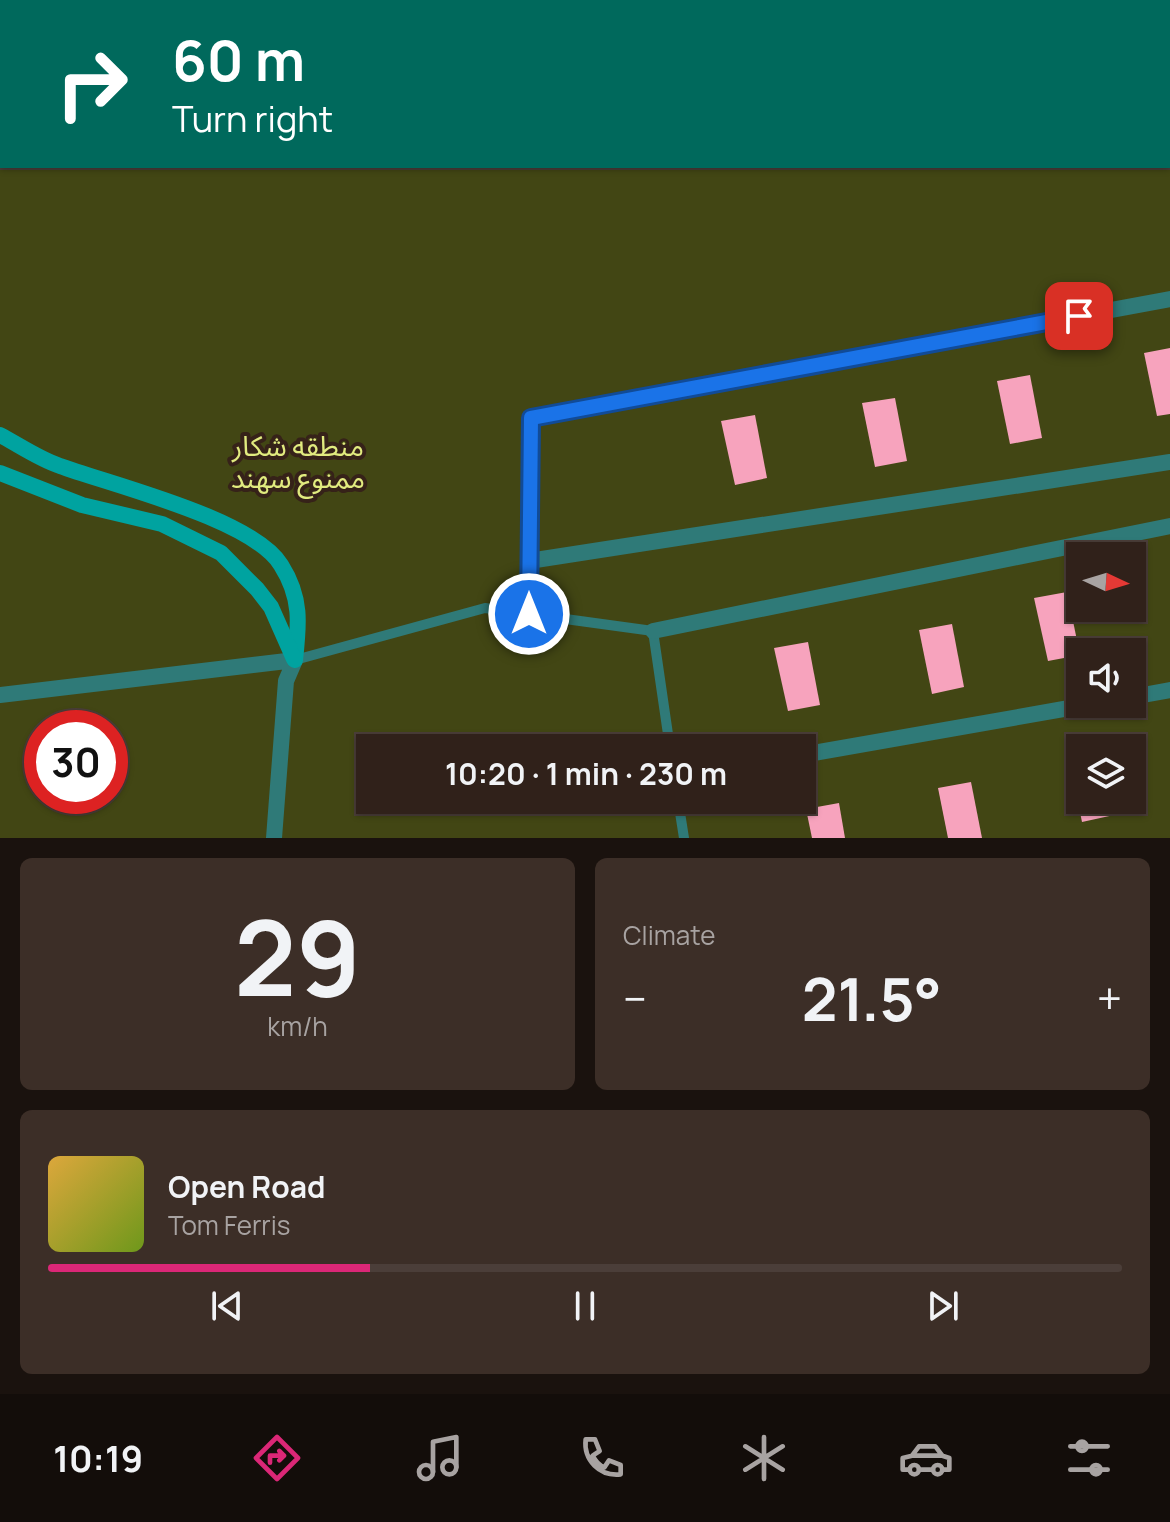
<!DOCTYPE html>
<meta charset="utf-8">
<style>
:root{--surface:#30211a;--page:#3c2e27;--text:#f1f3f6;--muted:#a8a3a2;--line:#4b3e39;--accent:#db2777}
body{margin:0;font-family:Manrope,"Noto Sans Arabic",sans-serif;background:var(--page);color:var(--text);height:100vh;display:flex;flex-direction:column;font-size:30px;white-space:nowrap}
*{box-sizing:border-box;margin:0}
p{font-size:26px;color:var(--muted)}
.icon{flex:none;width:44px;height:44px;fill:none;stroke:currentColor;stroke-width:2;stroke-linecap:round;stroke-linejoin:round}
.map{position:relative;height:838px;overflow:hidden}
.side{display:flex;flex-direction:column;gap:20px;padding:20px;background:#1a120e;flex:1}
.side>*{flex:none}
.top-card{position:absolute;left:0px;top:0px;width:1170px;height:168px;box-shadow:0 2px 6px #0004,0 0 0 2px var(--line);background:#00695c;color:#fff;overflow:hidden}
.needle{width:52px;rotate:94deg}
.controls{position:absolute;left:1066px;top:542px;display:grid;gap:16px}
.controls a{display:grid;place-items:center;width:80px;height:80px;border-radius:0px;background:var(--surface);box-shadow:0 2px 6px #0004,0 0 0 2px var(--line);font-size:40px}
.speed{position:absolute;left:24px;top:710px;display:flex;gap:16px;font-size:40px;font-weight:700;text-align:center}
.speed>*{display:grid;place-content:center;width:104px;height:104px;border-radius:50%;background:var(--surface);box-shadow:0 2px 6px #0004,0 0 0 2px var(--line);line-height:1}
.speed .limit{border:12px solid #d22;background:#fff;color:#111}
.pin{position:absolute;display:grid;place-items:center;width:68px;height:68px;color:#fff;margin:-34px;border-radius:16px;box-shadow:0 4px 12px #0006}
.me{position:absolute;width:88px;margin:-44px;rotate:0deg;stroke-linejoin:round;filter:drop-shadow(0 0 6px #0008)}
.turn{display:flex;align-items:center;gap:28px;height:168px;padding:0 40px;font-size:36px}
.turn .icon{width:104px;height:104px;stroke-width:2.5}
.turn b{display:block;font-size:56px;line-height:68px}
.big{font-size:60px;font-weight:700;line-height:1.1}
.side .tile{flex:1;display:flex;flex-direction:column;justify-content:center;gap:12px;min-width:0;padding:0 28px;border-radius:12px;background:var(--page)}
.side .dial{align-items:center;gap:0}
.dial b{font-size:104px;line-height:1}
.song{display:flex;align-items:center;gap:24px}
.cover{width:96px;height:96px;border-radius:12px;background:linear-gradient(135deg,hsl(40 70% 55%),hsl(80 70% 35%))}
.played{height:8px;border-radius:4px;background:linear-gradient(90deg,var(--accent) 30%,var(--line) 30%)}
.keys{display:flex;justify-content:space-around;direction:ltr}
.heat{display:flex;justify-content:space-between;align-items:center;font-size:44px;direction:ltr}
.side .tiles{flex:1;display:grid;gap:20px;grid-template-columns:1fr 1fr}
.tile:last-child{grid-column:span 2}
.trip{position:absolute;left:356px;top:734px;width:460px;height:80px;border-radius:0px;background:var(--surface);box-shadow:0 2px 6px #0004,0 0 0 2px var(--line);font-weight:700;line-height:80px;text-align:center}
.dock{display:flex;height:128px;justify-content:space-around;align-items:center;background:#130d0a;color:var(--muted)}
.dock .icon{width:56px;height:56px}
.dock .current{color:var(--accent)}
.dock b{font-size:36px;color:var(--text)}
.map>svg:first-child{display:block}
.green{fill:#424614;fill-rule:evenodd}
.building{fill:#f7a3bd}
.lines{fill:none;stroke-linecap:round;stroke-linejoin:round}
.lane{stroke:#2f7a78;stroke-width:10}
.street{stroke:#2f7a78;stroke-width:16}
.secondary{stroke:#00a3a0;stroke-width:16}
.route-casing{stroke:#114b97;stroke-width:20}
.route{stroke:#1a73e8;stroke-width:14}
.labels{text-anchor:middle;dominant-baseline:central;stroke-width:8;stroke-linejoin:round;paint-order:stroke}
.park-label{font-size:28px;fill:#e1eb7f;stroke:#362219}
</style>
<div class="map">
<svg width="1170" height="838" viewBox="0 0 1170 838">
<rect width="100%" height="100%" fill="#402c23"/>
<path class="green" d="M 0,0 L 1170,0 L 1170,838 L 0,838 ZM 2,2 L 1168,2 L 1168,166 L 2,166 ZM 1080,556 L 1132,556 L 1132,608 L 1080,608 ZM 1080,652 L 1132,652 L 1132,704 L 1080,704 ZM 42,728 L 110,728 L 110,796 L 42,796 ZM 370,748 L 802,748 L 802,800 L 370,800 ZM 1080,748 L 1132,748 L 1132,800 L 1080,800 Z"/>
<g class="building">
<polygon points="1170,348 1170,414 1157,416 1144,353"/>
<polygon points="1030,375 1042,438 1010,444 997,381"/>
<polygon points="895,398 907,461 875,467 862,403"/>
<polygon points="755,415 767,478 735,485 721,421"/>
<polygon points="1067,592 1080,655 1048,661 1034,598"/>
<polygon points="952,624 964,687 932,694 919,630"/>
<polygon points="808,642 820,705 788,711 774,648"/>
<polygon points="1080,756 1080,800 1111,800 1114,815 1082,822 1069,758"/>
<polygon points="971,782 982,838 948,838 938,788"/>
<polygon points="839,803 845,838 812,838 806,809"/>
</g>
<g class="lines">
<g class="lane">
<polyline points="295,660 485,608 653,631 670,748"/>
<polyline points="678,800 684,838"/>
</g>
<g class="street">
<polyline points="529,561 1170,462"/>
<polyline points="529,614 531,418 1170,299"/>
<polyline points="653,631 1170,526"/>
<polyline points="0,695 295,660 286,681 274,838"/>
<polyline points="1132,697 1170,690"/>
<polyline points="802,755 1092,704"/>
</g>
<g class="secondary">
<polyline points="172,2 175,0"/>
<polyline points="231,2 233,0"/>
<polyline points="0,99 2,98"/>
<polyline points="0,136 2,135"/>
<path d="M 0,435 C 19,445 39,459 60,466 C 112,485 253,519 281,565 C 302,598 299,624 295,660"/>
<polyline points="0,473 82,505 162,524 221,553 257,589 271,607 294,659"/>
</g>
</g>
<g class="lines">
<g class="route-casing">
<polyline id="route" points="529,614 531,418 1079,316"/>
</g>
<use href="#route" class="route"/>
</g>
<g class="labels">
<g class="park-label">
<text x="298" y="445">منطقه شکار<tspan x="298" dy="32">ممنوع سهند</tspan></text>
</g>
</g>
</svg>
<div class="controls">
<a><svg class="needle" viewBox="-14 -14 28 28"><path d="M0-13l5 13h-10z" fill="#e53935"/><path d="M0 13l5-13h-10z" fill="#a8a3a2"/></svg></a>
<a><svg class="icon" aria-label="sound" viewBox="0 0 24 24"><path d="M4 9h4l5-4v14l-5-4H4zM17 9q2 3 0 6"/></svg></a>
<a><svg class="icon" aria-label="layers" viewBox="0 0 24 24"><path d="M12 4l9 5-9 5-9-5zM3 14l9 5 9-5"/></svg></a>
</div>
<div class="speed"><div class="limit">30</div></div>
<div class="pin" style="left:1079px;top:316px;background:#d93025"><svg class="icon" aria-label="arrive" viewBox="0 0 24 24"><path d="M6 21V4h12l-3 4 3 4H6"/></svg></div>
<svg class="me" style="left:529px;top:614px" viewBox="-20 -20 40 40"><circle r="17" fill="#1a73e8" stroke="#fff" stroke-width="3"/><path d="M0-11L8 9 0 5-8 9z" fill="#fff"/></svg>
<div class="trip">10:20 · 1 min · 230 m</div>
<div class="top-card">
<div class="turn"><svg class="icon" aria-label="right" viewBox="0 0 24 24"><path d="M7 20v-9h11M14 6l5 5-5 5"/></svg><div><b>60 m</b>Turn right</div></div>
</div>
</div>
<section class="side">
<div class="tiles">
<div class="tile dial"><b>29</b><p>km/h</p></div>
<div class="tile"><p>Climate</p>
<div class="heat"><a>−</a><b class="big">21.5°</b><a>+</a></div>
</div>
<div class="tile">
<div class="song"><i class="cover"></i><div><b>Open Road</b><p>Tom Ferris</p></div></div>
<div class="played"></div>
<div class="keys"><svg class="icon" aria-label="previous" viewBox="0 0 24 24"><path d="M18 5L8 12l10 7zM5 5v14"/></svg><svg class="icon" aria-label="pause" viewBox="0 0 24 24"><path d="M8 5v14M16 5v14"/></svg><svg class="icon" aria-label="next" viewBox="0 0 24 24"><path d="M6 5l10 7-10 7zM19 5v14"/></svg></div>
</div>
</div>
</section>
<nav class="dock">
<b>10:19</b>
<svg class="icon current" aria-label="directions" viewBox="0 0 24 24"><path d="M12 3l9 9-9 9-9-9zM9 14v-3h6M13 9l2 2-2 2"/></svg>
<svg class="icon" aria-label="music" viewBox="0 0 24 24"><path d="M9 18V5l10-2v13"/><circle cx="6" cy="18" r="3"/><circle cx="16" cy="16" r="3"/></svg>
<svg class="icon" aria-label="phone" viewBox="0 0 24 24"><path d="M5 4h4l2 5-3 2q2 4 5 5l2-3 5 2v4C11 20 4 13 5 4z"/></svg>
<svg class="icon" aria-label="climate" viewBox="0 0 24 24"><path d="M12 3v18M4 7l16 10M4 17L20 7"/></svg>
<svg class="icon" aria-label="car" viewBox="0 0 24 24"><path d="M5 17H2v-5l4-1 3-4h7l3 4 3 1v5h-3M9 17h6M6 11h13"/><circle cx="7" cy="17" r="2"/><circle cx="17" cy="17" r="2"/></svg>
<svg class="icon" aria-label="filters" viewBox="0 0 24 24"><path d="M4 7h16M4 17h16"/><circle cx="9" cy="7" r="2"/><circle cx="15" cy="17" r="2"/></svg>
</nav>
